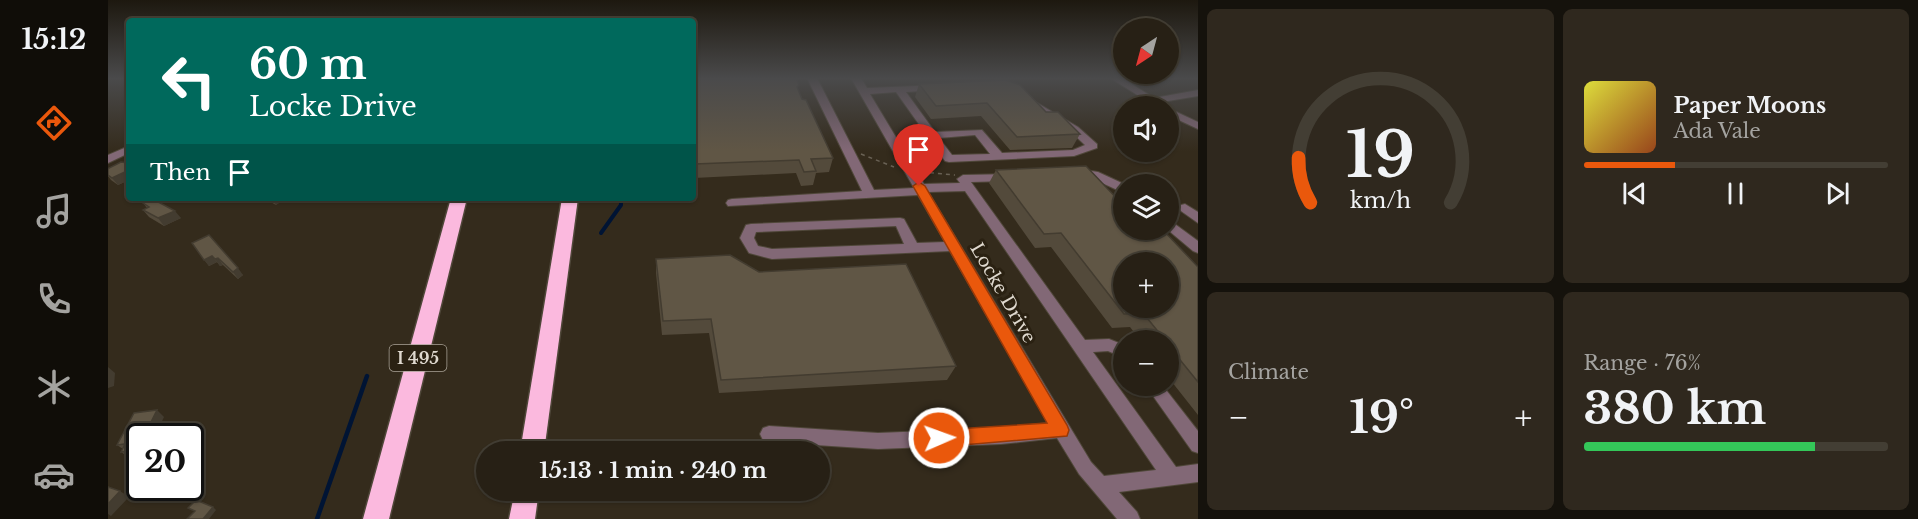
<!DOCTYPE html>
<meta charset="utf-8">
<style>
:root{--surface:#272015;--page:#2f281e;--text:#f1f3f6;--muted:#a4a3a0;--line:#433e34;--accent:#ea580c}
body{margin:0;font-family:"Libre Baskerville",serif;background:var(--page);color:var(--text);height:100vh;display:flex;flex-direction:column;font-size:22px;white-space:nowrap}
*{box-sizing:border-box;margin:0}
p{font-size:20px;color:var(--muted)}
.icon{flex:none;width:33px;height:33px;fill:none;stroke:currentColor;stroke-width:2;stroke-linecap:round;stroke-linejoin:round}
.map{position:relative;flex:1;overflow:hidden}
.drawer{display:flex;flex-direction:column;gap:9px;padding:9px;background:#15120c;width:720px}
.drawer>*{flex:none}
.banner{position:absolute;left:18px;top:18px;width:570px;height:183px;border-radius:6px;box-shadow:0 2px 4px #0004,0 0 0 2px var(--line);background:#00695c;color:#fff;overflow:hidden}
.needle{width:39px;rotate:216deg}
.fabs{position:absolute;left:1005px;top:18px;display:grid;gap:12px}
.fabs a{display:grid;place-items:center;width:66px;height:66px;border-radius:50%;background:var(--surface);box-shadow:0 2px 4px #0004,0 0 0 2px var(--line);font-size:30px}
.speed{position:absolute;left:18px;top:423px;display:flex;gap:12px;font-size:30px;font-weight:700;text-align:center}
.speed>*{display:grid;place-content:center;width:78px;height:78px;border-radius:50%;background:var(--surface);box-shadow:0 2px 4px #0004,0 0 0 2px var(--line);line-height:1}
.speed .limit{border:3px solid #111;border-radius:9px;background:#fff;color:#111}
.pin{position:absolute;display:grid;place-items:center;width:51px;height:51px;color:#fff;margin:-62px -26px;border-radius:50% 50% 50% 0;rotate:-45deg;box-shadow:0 0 6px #0007}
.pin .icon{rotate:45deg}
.me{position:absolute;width:66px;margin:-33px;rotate:88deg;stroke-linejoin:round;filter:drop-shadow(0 0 4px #0008)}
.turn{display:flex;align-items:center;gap:21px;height:126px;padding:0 24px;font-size:27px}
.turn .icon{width:78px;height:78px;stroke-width:2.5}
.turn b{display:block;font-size:42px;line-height:51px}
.then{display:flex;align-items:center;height:57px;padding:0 24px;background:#0003;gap:12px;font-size:22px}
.big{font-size:45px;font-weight:700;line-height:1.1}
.drawer .tile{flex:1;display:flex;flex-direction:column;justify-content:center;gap:9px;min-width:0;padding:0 21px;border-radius:9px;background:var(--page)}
.drawer .dial{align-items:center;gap:0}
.dial svg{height:156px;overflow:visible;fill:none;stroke:var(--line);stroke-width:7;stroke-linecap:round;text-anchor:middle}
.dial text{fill:var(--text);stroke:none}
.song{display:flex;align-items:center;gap:18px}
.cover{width:72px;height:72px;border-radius:9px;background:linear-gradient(135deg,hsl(60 70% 55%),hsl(20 70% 35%))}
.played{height:6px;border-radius:3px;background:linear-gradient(90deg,var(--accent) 30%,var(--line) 30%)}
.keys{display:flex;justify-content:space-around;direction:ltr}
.heat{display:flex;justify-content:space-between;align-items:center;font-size:33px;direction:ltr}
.charge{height:9px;border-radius:4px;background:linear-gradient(90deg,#34c759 76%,var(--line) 0)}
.drawer .tiles{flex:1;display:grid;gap:9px;grid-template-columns:repeat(2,1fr)}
.trip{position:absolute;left:368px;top:441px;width:354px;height:60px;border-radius:30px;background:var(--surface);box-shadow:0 2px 4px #0004,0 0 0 2px var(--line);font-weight:700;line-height:60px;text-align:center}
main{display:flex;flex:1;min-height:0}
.tabs{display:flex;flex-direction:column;width:108px;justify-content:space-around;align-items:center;background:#100d08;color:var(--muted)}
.tabs .icon{width:42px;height:42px}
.tabs .on{color:var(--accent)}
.tabs b{font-size:27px;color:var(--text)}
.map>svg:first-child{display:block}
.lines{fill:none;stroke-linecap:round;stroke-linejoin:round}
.stream-far1{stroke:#001434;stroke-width:4}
.stream{stroke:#001434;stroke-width:4.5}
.minor-casing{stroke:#4f4739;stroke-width:2}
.highway-casing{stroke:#4f4739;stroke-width:3}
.path{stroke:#696154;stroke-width:1.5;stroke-dasharray:4 4;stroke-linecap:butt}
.minor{fill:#826876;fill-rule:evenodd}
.highway{fill:#fbb9de;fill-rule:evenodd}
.wall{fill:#534a3b}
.shaded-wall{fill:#433c30}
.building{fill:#605645;stroke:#433c30;stroke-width:1.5;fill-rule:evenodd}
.route{fill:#ea580c;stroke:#983908;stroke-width:1.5}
.labels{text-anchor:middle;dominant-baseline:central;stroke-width:6;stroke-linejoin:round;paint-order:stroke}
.shield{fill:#2a2112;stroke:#a9a296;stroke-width:1.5}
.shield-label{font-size:16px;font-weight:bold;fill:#dfd9cf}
.street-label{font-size:18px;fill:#dfd9cf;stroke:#2a2112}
</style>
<main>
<nav class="tabs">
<b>15:12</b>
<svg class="icon on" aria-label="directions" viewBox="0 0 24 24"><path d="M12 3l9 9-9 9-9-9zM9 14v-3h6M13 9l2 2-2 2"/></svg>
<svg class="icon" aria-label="music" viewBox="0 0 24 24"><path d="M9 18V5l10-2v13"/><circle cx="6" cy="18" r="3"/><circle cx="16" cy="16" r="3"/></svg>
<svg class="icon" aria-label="phone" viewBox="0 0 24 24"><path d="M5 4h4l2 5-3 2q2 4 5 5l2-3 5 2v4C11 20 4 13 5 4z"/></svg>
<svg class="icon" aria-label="climate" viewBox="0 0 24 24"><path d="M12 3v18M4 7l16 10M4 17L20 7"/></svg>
<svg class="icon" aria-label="car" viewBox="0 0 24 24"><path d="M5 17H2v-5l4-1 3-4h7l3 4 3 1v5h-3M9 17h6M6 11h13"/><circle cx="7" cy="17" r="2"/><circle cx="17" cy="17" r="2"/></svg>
</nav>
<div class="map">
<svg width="1090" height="519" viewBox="0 0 1090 519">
<rect width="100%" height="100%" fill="#342b1c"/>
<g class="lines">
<polyline class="stream-far1" points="493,233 513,205 513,198"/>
<polyline class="stream" points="209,519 259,376"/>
<g class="minor-casing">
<g id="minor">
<path d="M 699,78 L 709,78 L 766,190 L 806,188 L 743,78 L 753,78 L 759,88 L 831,85 L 831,89 L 828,90 L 798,92 L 827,132 L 874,130 L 894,153 L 965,150 L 977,145 L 962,131 L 917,103 L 917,99 L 921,98 L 970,127 L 989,144 L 989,148 L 966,156 L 841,162 L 837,161 L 788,92 L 762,94 L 816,184 L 852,183 L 849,179 L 855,175 L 905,174 L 907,177 L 901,181 L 863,182 L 977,340 L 1001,339 L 1016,345 L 1016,358 L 1000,351 L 985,352 L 1068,467 L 1090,464 L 1090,482 L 1011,492 L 1029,512 L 1032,519 L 1009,519 L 971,474 L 949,438 L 893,444 L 770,449 L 661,442 L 655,440 L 652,434 L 655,428 L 661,426 L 770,433 L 893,428 L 940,423 L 842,251 L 664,259 L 641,253 L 632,238 L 638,225 L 643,224 L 792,218 L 796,219 L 809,243 L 837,242 L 810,195 L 620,206 L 618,203 L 620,200 L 624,199 L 754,191 ZM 867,135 L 882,154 L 844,155 L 831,138 ZM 857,191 L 1048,470 L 996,476 L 983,462 L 820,192 ZM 788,226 L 796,244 L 664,249 L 650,246 L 646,238 L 648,232 Z"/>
<polygon points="1002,78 1014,78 1046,98 1090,90 1090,96 1054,102 1058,106 1047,106"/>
<polygon points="1060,108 1090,122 1090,129 1060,115"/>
<polygon points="21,146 21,153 0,163 0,155"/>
<polygon points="971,169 990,172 1016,184 1016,193 983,178 967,176 965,173 967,170"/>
<polygon points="1077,204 1090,212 1090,223 1073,211 1071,208 1073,205"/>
<polygon points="1060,219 1090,241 1090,253 1085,251 1060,230"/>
<polygon points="1038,386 1055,386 1090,431 1090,453 1084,451"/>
</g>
</g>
<g class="highway-casing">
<g id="highway">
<polygon points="343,198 359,198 281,519 255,519"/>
<polygon points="454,198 470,198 436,452 412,452"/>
<polygon points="407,490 431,490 427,519 401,519"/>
</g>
</g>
<g class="path">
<polyline points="753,154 786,167"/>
<polyline points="814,172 847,175"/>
</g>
<use href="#minor" class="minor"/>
<use href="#highway" class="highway"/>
</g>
<g class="wall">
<polygon points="585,78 690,90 725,158 721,172 708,173 705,185 693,186 688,173 586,178 585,169"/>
<polygon points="811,84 938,112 972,134 964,148 902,150 873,116 823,119 807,97"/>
<polygon points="21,163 21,180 10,185 3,180 0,176 0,169"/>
<polygon points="888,170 1016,230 1090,267 1090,415 1060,377 1060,340 1032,340 1022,327 1004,328 943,247 927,248 881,183"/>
<polygon points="155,198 178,198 168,205"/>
<polygon points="35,203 73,218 56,226 41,217 35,210 39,208"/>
<polygon points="84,243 135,275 130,279 115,265 112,266 109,262 101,266"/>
<polygon points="548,259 651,272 848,366 839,380 611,393 601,333 554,335 548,273"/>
<polygon points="56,417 32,436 32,457 22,458 13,452 15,449 9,445"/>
</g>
<g class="shaded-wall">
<polygon points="21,166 21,180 10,185 4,178"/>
<polygon points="164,198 178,198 168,205"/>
<polygon points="67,211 73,218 56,226 50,218"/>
<polygon points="104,256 109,262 101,266 96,260"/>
<polygon points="110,258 115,265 112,266 107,259"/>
<polygon points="130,268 135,275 130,279 125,272"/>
<polygon points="0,367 7,373 6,386 0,388"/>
<polygon points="49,410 56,417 47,436 36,436"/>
<polygon points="12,491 21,497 3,516 0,514 0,504"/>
<polygon points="105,507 108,510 101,519 95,519"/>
</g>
<g class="building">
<polygon points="585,78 688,78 691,85 689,87 694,99 698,100 725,158 703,159 708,171 696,172 691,160 587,164 585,151"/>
<polygon points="898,80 912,85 938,112 950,112 972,134 909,137 879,103 828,106 811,84"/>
<polygon points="13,162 21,163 21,166 19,171 4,178 0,175 0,169 1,168"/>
<path d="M 978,166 L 1016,206 L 1016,230 L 1055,230 L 1090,267 L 1090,382 L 1060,345 L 1060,340 L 1057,340 L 1035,313 L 1016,314 L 953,233 L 936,234 L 888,170 ZM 1016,262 L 1060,262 L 1060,308 L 1016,308 Z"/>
<polygon points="38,198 43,198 67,211 50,218 35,210 41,207 35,203"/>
<polygon points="101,235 130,268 125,272 110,258 107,259 104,256 96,260 84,243"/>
<polygon points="622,255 651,272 798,264 848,366 613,380 603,319 555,321 548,259"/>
<polygon points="49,410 36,436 32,436 32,445 29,450 13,452 17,444 9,445 26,413"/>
<polygon points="0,487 12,491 0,504"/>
<polygon points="88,500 105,507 95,519 79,519 87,511 80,508"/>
</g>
<linearGradient id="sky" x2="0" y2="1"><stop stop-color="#1d180f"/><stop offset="0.52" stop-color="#4a4a4b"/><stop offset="1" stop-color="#4a4a4b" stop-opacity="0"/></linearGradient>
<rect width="1090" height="151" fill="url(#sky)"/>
<polygon class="route" points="811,182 817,186 959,425 961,430 959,436 831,447 825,444 823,438 825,433 831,430 939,423 805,186"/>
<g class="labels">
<rect class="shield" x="281.5" y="345" width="57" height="26" rx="4.5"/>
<g class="shield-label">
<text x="310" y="358">I 495</text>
</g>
<g class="street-label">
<text transform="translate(895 293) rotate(60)">Locke Drive</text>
</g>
</g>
</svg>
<div class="fabs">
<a><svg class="needle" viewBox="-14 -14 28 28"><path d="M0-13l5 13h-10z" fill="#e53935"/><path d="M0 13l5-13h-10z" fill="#a4a3a0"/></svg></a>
<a><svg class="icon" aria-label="sound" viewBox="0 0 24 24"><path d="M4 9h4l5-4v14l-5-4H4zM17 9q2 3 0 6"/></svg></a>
<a><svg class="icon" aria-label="layers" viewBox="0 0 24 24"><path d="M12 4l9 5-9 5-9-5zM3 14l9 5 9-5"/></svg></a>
<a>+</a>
<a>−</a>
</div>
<div class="speed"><div class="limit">20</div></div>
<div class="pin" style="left:811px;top:186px;background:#d93025"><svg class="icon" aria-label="arrive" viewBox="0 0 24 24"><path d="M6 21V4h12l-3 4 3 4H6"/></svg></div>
<svg class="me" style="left:831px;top:438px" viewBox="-20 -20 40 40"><circle r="17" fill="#ea580c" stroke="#fff" stroke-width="3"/><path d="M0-11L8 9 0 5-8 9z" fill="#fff"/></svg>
<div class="trip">15:13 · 1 min · 240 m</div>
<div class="banner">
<div class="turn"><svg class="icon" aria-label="left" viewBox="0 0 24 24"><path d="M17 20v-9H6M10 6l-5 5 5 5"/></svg><div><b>60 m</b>Locke Drive</div></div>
<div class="then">Then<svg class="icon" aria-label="arrive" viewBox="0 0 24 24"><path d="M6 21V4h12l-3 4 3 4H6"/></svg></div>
</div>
</div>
<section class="drawer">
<div class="tiles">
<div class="tile dial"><svg viewBox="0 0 100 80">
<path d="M14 69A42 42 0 1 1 86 69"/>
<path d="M14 69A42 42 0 0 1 8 46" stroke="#ea580c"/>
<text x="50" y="56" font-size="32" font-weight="700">19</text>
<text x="50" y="72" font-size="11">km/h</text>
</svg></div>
<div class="tile">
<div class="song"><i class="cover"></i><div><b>Paper Moons</b><p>Ada Vale</p></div></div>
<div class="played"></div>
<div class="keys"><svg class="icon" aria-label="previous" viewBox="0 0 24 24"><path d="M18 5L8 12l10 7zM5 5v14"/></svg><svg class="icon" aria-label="pause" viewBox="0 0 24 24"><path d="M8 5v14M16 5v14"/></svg><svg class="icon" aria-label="next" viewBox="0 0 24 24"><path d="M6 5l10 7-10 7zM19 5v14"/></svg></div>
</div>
<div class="tile"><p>Climate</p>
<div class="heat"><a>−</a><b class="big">19°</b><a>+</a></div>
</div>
<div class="tile"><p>Range · 76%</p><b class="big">380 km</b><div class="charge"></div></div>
</div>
</section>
</main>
